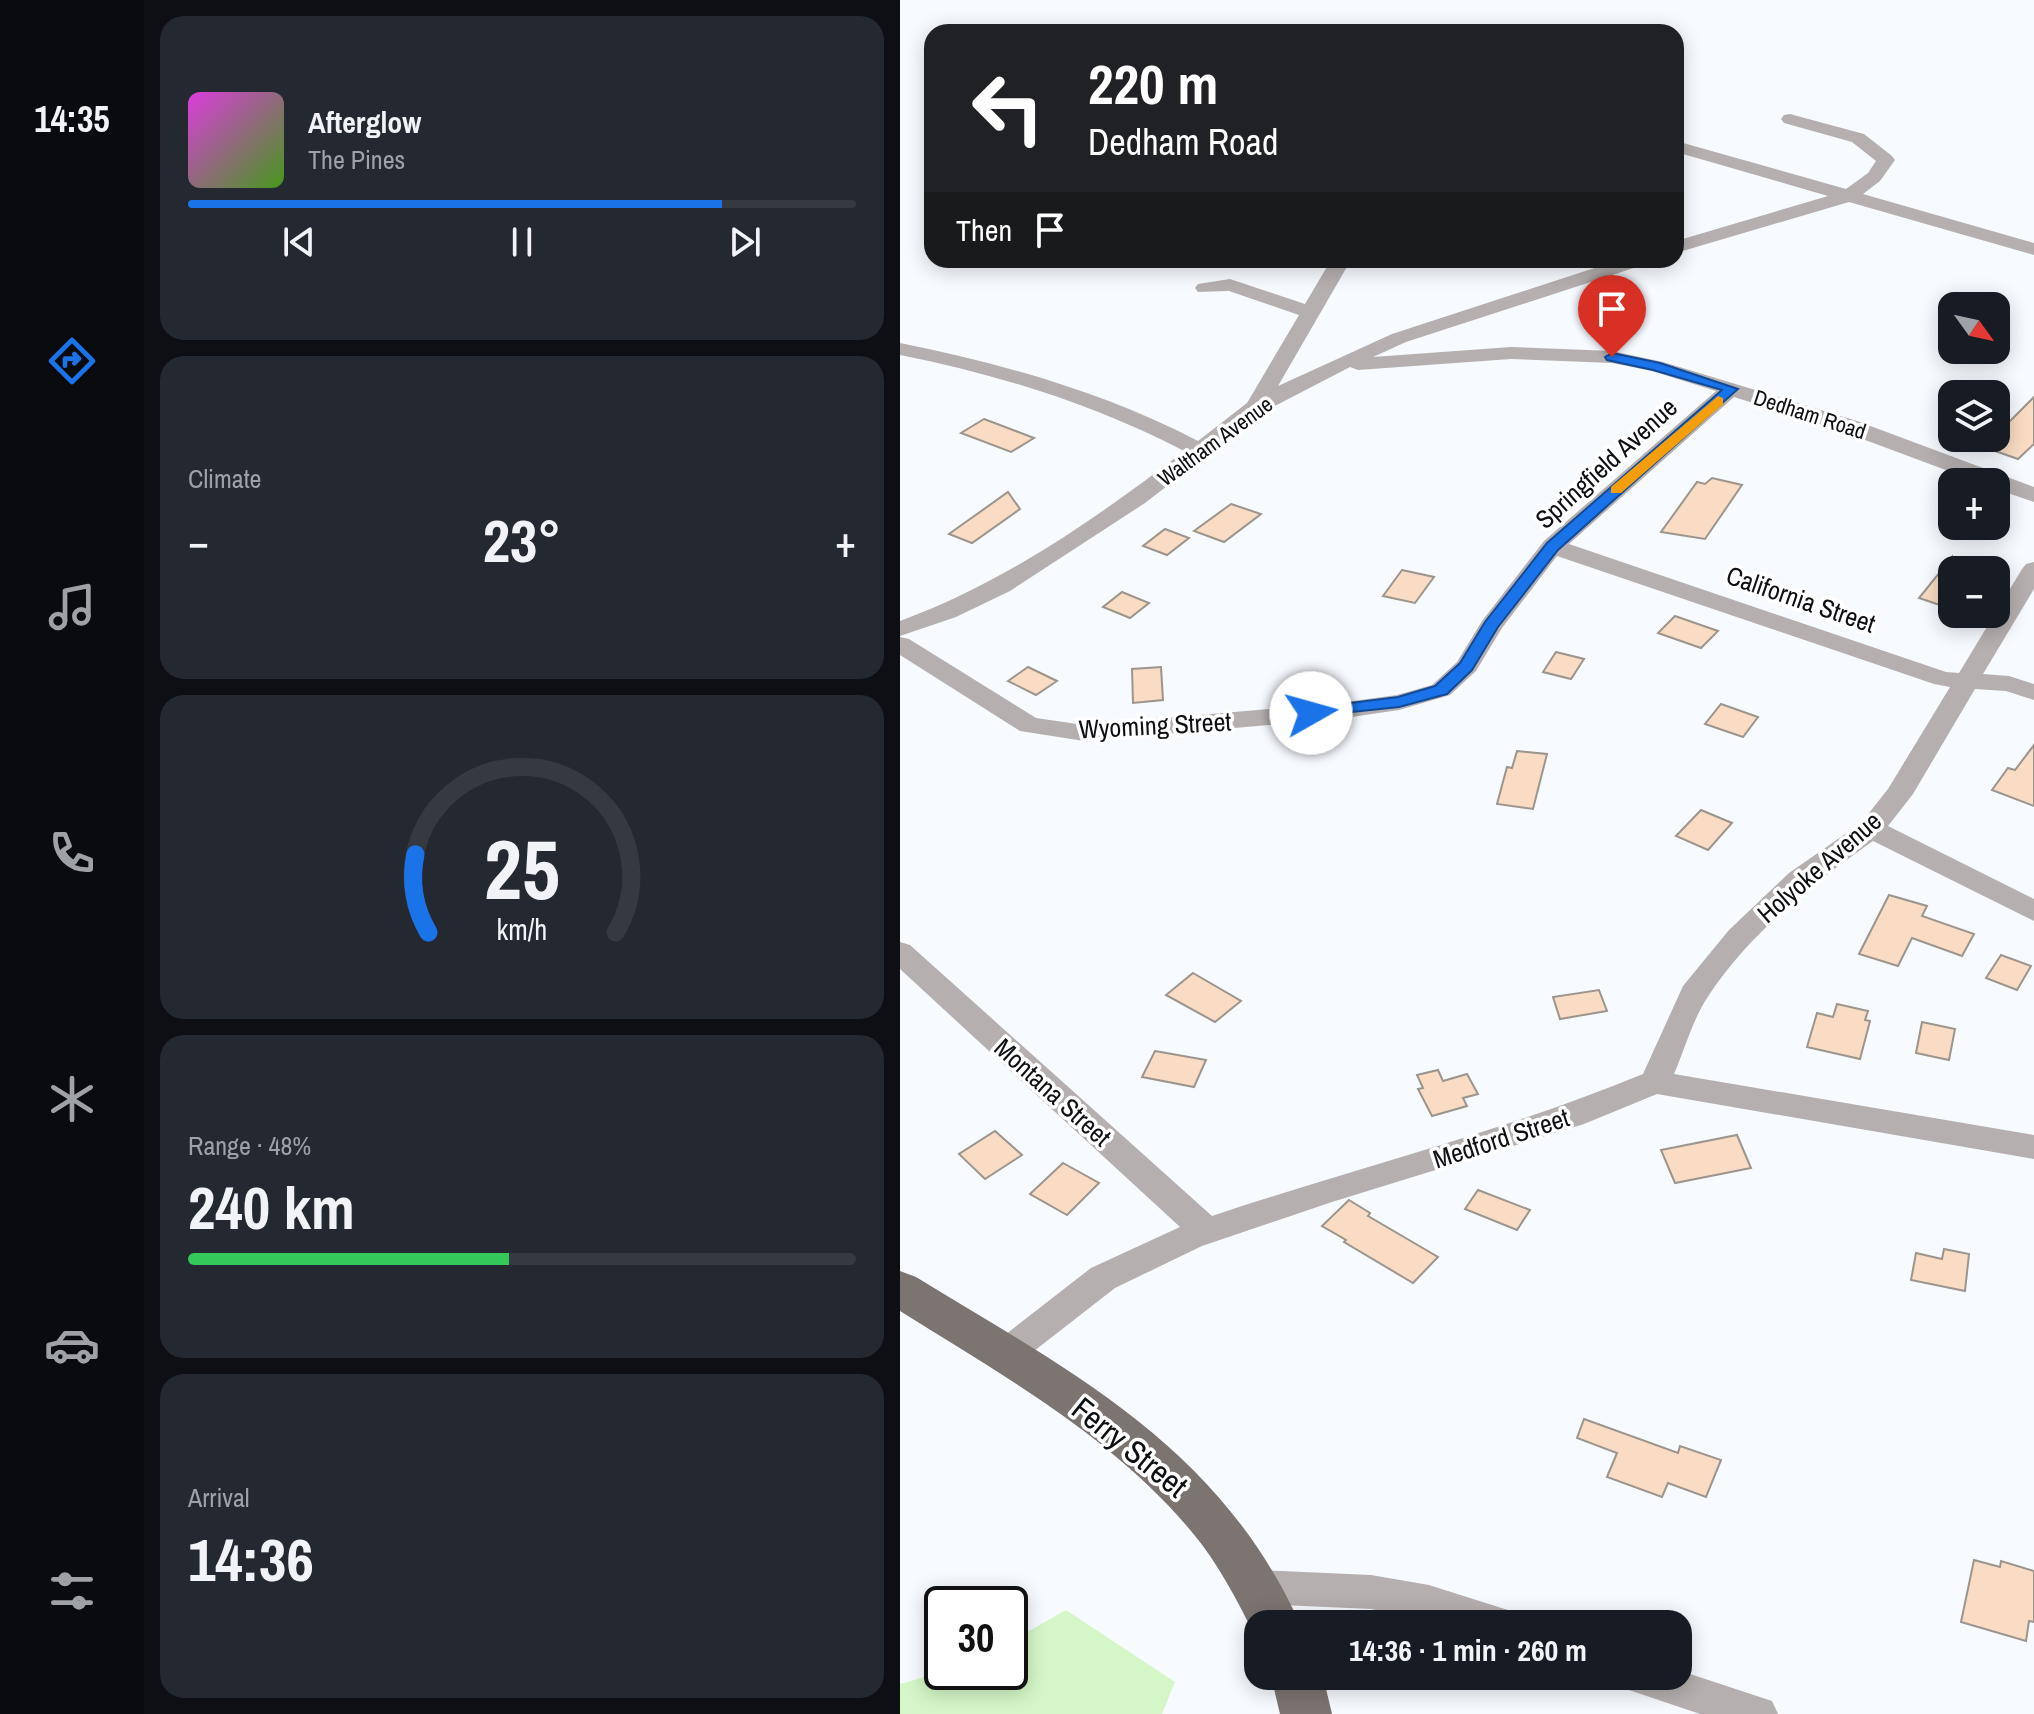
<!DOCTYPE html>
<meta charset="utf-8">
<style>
:root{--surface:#171b24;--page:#242831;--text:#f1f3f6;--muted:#9ea1a6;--line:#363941;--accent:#1a73e8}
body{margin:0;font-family:"Archivo Narrow",sans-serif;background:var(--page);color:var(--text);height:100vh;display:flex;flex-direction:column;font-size:30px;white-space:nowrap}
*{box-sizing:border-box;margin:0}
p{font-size:26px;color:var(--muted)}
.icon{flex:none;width:44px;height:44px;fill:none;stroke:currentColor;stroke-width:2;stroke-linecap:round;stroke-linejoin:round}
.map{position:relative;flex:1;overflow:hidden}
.details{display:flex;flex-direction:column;gap:16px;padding:16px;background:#0d0f14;width:756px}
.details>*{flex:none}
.guide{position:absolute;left:24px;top:24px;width:760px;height:244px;border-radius:24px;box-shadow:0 4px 20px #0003;background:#202124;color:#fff;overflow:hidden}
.needle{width:52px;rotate:123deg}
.fabs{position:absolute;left:1038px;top:292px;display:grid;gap:16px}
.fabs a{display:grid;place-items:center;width:72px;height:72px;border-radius:16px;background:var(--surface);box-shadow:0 4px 20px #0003;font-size:40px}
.speed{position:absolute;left:24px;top:1586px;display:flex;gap:16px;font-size:40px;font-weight:700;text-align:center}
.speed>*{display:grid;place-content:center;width:104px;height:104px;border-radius:50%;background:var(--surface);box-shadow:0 4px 20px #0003;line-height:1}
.speed .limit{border:4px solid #111;border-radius:12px;background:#fff;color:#111}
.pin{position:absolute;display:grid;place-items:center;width:68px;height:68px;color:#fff;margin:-82px -34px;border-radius:50% 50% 50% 0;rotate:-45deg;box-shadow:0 0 8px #0007}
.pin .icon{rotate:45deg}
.me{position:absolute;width:88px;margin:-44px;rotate:83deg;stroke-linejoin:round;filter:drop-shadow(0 0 6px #0008)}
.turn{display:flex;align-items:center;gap:28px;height:168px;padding:0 32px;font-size:36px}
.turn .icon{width:104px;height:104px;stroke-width:2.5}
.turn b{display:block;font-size:56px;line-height:68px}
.then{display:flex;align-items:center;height:76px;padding:0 32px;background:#0003;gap:16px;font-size:30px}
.big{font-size:60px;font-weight:800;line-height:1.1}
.details .tile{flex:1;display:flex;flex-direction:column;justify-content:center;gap:12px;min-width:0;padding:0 28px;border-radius:24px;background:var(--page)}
.details .dial{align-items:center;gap:0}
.dial svg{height:208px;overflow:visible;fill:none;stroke:var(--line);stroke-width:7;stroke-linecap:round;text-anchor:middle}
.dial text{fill:var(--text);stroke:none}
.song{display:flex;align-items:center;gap:24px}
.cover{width:96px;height:96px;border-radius:12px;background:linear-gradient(135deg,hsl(300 70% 55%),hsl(100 70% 35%))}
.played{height:8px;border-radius:4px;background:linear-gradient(90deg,var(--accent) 80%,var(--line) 80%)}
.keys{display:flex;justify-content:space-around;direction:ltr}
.heat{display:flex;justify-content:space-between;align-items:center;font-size:44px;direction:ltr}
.charge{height:12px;border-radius:6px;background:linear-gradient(90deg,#34c759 48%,var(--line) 0)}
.trip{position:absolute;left:344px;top:1610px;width:448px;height:80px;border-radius:24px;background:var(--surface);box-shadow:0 4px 20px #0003;font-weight:800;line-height:80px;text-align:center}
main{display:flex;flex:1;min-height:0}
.dock{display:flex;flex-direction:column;width:144px;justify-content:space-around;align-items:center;background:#090b0e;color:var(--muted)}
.dock .icon{width:56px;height:56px}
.dock .current{color:var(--accent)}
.dock b{font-size:36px;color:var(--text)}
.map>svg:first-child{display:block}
.green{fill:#d5f7c8}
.building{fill:#f9dcc3;stroke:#9c958e;stroke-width:2}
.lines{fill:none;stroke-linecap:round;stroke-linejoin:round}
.minor{fill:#b5b0af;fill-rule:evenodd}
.major{fill:#7c7471;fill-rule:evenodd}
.route{fill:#1a73e8;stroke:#114b97;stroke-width:2}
.slow{fill:#f59e0b}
.labels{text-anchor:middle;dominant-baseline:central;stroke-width:7;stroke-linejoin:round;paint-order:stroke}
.far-street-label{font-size:22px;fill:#0e0f12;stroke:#fff}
.street-label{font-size:26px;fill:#0e0f12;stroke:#fff}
.near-street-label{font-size:32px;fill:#0e0f12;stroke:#fff}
</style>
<main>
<nav class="dock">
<b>14:35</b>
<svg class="icon current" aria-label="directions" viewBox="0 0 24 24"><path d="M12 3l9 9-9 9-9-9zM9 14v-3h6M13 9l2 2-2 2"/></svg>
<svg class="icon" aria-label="music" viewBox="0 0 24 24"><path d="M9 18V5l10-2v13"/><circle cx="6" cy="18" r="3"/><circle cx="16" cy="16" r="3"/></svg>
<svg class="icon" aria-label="phone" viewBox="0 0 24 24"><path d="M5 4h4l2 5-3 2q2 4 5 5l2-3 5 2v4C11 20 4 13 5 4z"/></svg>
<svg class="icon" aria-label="climate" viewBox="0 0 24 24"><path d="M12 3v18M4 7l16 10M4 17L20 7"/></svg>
<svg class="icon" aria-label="car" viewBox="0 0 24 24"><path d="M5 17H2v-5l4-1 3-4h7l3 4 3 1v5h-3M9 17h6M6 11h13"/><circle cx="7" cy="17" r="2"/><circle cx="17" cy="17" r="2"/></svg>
<svg class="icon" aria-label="filters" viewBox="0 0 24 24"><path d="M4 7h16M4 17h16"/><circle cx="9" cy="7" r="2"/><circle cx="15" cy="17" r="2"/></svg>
</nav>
<section class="details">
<div class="tile">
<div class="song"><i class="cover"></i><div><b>Afterglow</b><p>The Pines</p></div></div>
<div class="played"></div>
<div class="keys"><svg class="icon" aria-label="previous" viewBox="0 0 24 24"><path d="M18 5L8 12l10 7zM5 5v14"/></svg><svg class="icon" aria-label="pause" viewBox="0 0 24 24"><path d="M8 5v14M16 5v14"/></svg><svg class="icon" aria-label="next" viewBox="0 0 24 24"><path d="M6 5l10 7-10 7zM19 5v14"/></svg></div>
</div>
<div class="tile"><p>Climate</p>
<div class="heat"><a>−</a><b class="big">23°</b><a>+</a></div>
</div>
<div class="tile dial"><svg viewBox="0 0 100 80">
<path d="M14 69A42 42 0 1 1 86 69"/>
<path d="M14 69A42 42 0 0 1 9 39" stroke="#1a73e8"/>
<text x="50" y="56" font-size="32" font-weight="700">25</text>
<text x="50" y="72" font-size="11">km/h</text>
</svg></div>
<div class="tile"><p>Range · 48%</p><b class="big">240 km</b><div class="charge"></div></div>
<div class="tile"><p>Arrival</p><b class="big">14:36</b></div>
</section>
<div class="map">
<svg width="1134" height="1714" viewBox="0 0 1134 1714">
<rect width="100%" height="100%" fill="#f7faff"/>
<polygon class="green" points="166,1610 275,1682 262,1714 0,1714 0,1684 42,1672 110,1672 110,1642"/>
<g class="building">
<polygon points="1134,397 1134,444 1118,459 1084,447"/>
<polygon points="84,419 134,438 111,452 61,433"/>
<polygon points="812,478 842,485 805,539 761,532 797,482 805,484"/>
<polygon points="108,492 120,509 72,543 49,534"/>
<polygon points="331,504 361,514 324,542 294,531"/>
<polygon points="265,529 289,538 267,555 243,546"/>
<polygon points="1052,557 1052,609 1019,598"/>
<polygon points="502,570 534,577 515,603 483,596"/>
<polygon points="222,592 249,603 230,618 203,607"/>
<polygon points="775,616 818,631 801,648 758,633"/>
<polygon points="656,652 684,659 671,679 643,672"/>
<polygon points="128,667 157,681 136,695 108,681"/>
<polygon points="261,667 263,700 233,703 232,669"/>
<polygon points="821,704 858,717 843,737 805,724"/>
<polygon points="1134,745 1134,806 1092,790 1108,768 1115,770"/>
<polygon points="617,751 647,754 633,809 597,804 607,767 612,768"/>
<polygon points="801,810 832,823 808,850 776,836"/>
<polygon points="989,895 1027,906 1022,916 1074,934 1062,956 1012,938 998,966 959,954"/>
<polygon points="1101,955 1131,966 1117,990 1086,978"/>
<polygon points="293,973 341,1001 315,1022 266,995"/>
<polygon points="699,990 707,1011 660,1019 653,997"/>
<polygon points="937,1004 968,1011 965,1020 970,1021 960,1059 907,1047 917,1013 933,1017"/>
<polygon points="1022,1022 1055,1029 1049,1060 1016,1053"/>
<polygon points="255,1051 306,1060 294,1087 242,1077"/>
<polygon points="538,1070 543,1081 567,1074 578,1094 563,1098 567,1106 532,1116 518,1089 523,1088 517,1075"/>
<polygon points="95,1131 122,1155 85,1179 59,1154"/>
<polygon points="837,1135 851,1168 775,1183 761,1150"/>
<polygon points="163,1163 199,1183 167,1215 130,1194"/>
<polygon points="578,1190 630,1210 617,1230 565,1209"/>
<polygon points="449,1200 470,1213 468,1216 538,1257 513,1283 444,1242 446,1240 422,1226"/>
<polygon points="1044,1249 1069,1254 1065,1291 1011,1280 1016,1253 1042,1259"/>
<polygon points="684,1419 778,1453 780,1446 821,1460 806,1497 768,1483 762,1497 707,1477 717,1453 677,1438"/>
<polygon points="1074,1560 1100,1567 1101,1561 1134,1571 1134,1622 1129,1621 1126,1641 1061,1622"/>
</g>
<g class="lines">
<g class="minor">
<polygon points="890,114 964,134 992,156 995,160 980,181 963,194 1134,243 1134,255 949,202 776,253 776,241 928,196 776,152 776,141 946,189 968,173 976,161 952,142 884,123 881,119 884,115"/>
<path d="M 431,260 L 451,260 L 378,386 L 492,334 L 719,260 L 749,260 L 746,264 L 506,342 L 473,357 L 611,347 L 712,351 L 763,362 L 957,421 L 1134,487 L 1134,502 L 1096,489 L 1096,482 L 1078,482 L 941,431 L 834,397 L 669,544 L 1046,672 L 1059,673 L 1122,569 L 1126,564 L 1134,562 L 1134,589 L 1083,674 L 1109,676 L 1134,684 L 1134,700 L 1106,691 L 1075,689 L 1013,794 L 988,826 L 1134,899 L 1134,921 L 973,841 C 911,885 851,932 809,995 C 793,1018 785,1049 774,1074 L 1134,1135 L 1134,1159 L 757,1094 L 684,1124 L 432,1202 L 302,1246 L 215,1288 L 116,1365 L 104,1369 L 92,1365 L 86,1355 L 92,1345 L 191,1268 L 280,1227 L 0,969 L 0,942 L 10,945 L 312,1216 C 455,1168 603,1132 743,1074 L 783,986 L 829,930 L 889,873 L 961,823 L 988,789 L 1050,687 L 1034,684 L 657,556 L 602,628 L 576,671 L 550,695 L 499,710 L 438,719 L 184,741 L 120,731 L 0,655 L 0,637 L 9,639 L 136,718 L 184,725 L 438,703 L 497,695 L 532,685 L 557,662 L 582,621 L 644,541 L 816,391 L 752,371 L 712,363 L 611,359 L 458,370 L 450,367 L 363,412 L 245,503 L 110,591 L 56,617 L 0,636 L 0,621 C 104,583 197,518 284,451 C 193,404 100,375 0,355 L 0,343 C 104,364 203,392 298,441 L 347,403 L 399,315 L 329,291 L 298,292 L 295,288 L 298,284 L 330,279 L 405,304 Z"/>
<polygon points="360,1570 471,1575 529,1585 611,1611 616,1624 540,1624 471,1609 360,1604 346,1599 341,1587 346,1575"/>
<polygon points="778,1670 872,1701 878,1714 800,1714 726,1689 720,1676 778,1676"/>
</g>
<g class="major">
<path d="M 0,1271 L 16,1277 C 173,1373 320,1447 400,1624 L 358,1624 L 357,1640 C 338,1602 319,1564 291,1531 C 213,1437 102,1375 0,1311 Z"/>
<polygon points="371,1676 423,1676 432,1714 380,1714"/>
</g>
</g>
<polygon class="route" points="712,353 760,363 838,389 658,550 598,627 572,670 547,694 499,707 405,717 402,713 411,708 498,697 535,686 560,663 585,622 647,543 822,390 753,370 707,360 705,357"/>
<polygon class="slow" points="818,396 823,398 823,404 721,493 711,493 711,487"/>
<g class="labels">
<g class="far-street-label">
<text transform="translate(910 414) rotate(18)">Dedham Road</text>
<text transform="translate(315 441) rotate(-36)">Waltham Avenue</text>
</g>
<g class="street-label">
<text transform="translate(706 463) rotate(-42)">Springfield Avenue</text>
<text transform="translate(901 599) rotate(19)">California Street</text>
<text transform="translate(255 725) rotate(-3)">Wyoming Street</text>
<text transform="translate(919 867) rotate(-41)">Holyoke Avenue</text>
<text transform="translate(153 1092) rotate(42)">Montana Street</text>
<text transform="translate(601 1138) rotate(-18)">Medford Street</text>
</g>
<g class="near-street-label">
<text transform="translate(230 1447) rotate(39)">Ferry Street</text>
</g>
</g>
</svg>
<div class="fabs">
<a><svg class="needle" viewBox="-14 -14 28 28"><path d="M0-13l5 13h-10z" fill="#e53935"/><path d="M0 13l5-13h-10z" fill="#9ea1a6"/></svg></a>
<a><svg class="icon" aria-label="layers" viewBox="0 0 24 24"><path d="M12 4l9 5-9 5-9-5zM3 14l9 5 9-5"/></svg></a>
<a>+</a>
<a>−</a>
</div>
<div class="speed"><div class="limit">30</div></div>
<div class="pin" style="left:712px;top:357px;background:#d93025"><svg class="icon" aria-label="arrive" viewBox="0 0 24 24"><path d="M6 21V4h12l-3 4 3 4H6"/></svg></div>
<svg class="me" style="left:411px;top:713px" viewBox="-20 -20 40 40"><circle r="19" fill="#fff"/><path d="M0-13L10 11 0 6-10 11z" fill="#1a73e8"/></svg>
<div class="trip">14:36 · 1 min · 260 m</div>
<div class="guide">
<div class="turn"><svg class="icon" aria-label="left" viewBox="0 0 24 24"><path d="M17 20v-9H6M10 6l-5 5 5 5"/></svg><div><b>220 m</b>Dedham Road</div></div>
<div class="then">Then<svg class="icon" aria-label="arrive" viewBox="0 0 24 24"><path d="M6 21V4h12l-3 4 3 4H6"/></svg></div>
</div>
</div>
</main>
